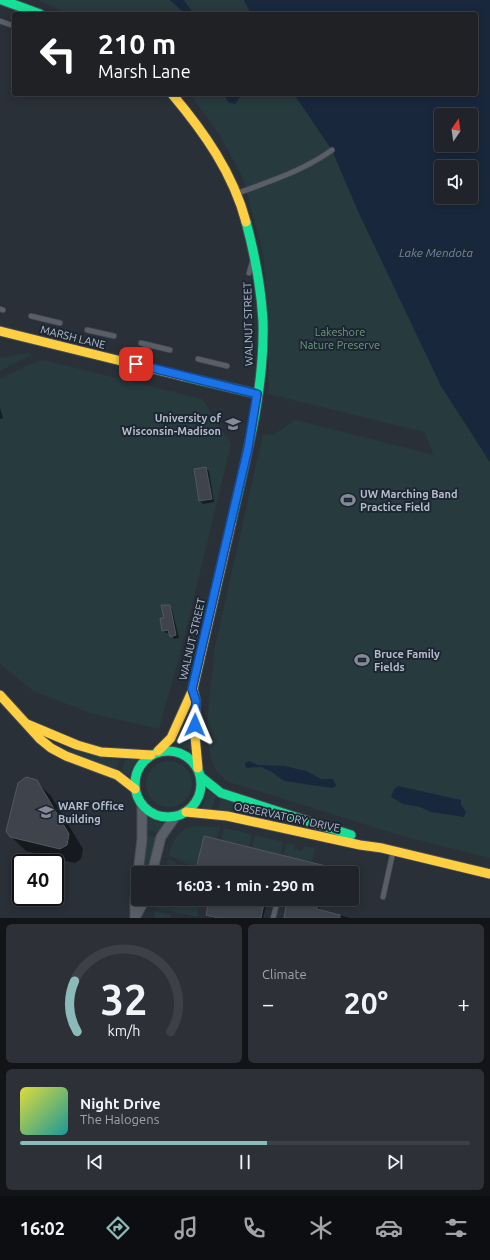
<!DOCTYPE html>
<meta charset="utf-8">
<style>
:root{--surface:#20242a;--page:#2d3036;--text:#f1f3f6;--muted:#a2a4a8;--line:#3d4147;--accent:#8bbbb9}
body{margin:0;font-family:Ubuntu,sans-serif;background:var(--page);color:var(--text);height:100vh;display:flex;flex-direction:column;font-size:15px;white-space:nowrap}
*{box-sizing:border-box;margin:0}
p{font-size:13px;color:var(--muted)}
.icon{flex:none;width:22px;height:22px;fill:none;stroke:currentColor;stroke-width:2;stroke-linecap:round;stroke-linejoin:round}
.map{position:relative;height:918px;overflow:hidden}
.sheet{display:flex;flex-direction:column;gap:6px;padding:6px;background:#121417;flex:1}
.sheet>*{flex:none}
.guide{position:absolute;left:12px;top:12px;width:466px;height:84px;border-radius:4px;box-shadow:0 2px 10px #0003,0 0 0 1px var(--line);background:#202124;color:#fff;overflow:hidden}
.needle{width:26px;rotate:13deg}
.buttons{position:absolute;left:434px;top:108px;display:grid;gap:8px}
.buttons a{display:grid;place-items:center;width:44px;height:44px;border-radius:4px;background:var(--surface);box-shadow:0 2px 10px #0003,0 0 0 1px var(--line);font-size:20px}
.speed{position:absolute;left:12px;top:854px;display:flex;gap:8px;font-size:20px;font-weight:700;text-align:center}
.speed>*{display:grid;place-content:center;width:52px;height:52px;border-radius:50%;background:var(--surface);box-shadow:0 2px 10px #0003,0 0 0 1px var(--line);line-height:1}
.speed .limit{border:2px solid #111;border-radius:6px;background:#fff;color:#111}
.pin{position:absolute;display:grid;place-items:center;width:34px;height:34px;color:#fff;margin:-17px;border-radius:8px;box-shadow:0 2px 6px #0006}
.me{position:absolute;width:44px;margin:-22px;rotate:1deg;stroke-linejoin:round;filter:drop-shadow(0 0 3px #0008)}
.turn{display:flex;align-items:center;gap:14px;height:84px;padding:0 20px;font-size:18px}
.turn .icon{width:52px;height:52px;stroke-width:2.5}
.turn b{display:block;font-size:28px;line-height:34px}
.big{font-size:30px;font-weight:700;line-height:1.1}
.sheet .tile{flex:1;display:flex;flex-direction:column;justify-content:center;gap:6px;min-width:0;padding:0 14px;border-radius:6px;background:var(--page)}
.sheet .dial{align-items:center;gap:0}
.dial svg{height:104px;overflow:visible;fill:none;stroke:var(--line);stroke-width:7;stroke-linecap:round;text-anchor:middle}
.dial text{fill:var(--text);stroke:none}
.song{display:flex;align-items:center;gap:12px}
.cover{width:48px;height:48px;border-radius:6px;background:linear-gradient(135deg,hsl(60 70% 55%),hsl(180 70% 35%))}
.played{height:4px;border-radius:2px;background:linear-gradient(90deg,var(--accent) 55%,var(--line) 55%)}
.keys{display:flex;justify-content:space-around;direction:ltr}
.heat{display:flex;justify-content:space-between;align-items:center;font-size:22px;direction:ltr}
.sheet .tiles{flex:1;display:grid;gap:6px;grid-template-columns:1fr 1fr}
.tile:last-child{grid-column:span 2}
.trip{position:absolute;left:131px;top:866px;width:228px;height:40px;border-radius:4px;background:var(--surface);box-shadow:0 2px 10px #0003,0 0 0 1px var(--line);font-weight:700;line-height:40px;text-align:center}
.tab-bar{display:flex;height:64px;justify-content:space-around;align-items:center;background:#0d0e11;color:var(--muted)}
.tab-bar .icon{width:28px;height:28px}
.tab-bar .current{color:var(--accent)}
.tab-bar b{font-size:18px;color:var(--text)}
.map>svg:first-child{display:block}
.green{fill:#273a3e}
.water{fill:#19273c;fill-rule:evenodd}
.shadow{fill:#0007}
.building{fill:#3f444c;stroke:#52575f}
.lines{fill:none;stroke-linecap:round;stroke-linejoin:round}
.lane-casing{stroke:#484c55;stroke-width:6}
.street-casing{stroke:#484c55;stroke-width:11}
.fast-casing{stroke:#484c55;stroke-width:11}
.slow-casing{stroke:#484c55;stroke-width:11}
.lane{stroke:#5a5e66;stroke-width:4.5}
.street{stroke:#5a5e66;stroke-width:9}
.fast{stroke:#16e098;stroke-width:9}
.slow{stroke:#ffcf43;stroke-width:9}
.route-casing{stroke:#114b97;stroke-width:10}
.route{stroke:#1a73e8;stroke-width:7}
.labels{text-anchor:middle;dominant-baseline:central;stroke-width:4;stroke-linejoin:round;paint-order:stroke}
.street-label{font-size:11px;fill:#b4bcc9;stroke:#1d2633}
.park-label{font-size:11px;fill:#6b9a76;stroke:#1d2633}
.poi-label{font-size:11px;font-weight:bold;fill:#b4bcc9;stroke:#1d2633;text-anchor:start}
.water-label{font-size:12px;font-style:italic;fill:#6d86a8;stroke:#1d2633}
</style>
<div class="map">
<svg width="490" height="918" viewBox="0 0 490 918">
<rect width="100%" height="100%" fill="#2a3038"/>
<g class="green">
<polygon points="38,0 244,0 251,14 69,14"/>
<path d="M 190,94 L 294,94 L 332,150 L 358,211 L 441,386 L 490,462 L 490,858 L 402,836 L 232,783 C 191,768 214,685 214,651 L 263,434 L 273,435 L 295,420 L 434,455 L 424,432 L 268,394 L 269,324 L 263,254 L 258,234 L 242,176 L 219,134 Z"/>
<polygon points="28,353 33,354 0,371 0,358"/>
<polygon points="43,360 202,399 231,444 181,650 159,729 90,713 34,691 0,664 0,379 30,364"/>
<polygon points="188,710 190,710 190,734 181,731"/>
<polygon points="179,736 191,739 192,750 174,745"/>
<polygon points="59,746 94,756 120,760 117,768 94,762"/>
<polygon points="125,760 137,760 131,770 129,776 122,771"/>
<circle cx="169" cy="784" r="23"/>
<polygon points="208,790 216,796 212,809 202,808"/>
<polygon points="221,799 305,825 304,828 218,809"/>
<polygon points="147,818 164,824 159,832 147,830"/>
<path d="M 195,826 L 220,827 L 217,839 L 204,836 L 196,869 L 169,855 C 173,840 178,829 195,826 Z"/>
<polygon points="224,828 252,834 249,847 221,840"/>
<polygon points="148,835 157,837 147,873 143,873"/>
<polygon points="255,835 283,842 280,855 252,848"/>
<polygon points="286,843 295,844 294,849 302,851 304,846 315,848 312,862 284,856"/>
<polygon points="168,859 186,869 186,872 165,873"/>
<polygon points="158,899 209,899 207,908 199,907 197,917 156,908"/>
<polygon points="155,911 171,915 170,918 154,918"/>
</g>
<g class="water">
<polygon points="170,0 184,0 194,14 185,14"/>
<path d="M 244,0 L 490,0 L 490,462 L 441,386 L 358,211 L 332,150 L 294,94 L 476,94 L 476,14 L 251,14 ZM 441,115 L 471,115 L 471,145 L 441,145 ZM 441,167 L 471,167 L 471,197 L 441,197 Z"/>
<polygon points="224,94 238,94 239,98 235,104 228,102"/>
<polygon points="249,761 258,765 284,766 306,771 321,779 333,779 336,785 335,787 332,788 284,781 272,772 261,767 247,768 245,766 245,763"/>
<polygon points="398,786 461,800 461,805 466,812 464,817 431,812 420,807 403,804 391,797 394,789"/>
</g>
<g class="shadow">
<polygon points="0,408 3,418 0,419"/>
<polygon points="206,468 209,471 214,502 203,504 200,501 195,470"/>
<polygon points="169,606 172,609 179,638 174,639 170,633 166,633 163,630"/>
<polygon points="36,781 51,796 83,849 81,859 75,863 26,851 11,837"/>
<polygon points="326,867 328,869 327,873 196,873"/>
<polygon points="210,899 321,899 319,910 350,918 285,918 287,907 267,902 263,918 214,918 207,915"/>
</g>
<g class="building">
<polygon points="206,467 212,499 199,501 194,469"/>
<polygon points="161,605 170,605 176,635 170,637 168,630 162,631 160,618 164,618"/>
<polygon points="26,777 37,780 69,834 67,845 60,849 10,837 6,831 18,783"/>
<polygon points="204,836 326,866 325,873 195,873"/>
<polygon points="209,899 265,899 261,918 218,918 206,915"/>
<polygon points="270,899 319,899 317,909 340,915 340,918 284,918 286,906 270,902"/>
</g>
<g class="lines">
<g class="lane-casing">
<g id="lane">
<polyline points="0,21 14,26"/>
<path d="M 236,194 C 270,181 303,171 332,150"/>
<polyline points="249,273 252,263"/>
<polyline points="0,309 3,310"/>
<polyline points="31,316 60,323"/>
<polyline points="87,330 114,336"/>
<polyline points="141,343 170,350"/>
<polyline points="198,359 227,366"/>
<polyline points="383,897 393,852"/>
<polyline points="273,918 276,907"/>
</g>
</g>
<g class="street-casing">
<g id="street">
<polyline points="152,873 161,837 175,817"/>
<polyline points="136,916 145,899"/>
<polyline points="135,918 135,899 142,839 142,804"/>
</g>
</g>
<g class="fast-casing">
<g id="fast">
<polyline points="2,0 40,14"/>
<polyline points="182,376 257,394"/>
<path d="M 231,524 C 246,457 265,389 263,321 C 261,287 255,255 246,222"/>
<circle cx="168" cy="784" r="33"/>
<polyline points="201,777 221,793 351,835"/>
</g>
</g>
<g class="slow-casing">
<g id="slow">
<path d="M 172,94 C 204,132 233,173 246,222"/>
<polyline points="0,331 182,376"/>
<polyline points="193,689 196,701 195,736 198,768"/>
<polyline points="0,695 40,739 51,748 66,756 117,775 135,789"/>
<polyline points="27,724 77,745 101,752 151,755"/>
<polyline points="158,751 171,738 193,689 231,524"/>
<polyline points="186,812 227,816 360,845 382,848 490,874"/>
</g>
</g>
<use href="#lane" class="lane"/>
<use href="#street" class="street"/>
<use href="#fast" class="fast"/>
<use href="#slow" class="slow"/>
</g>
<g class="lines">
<g class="route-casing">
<polyline id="route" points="136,364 257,394 248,448 192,689 196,701 195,725"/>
</g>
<use href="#route" class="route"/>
</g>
<defs>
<g id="university-bare" transform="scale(1.2)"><path d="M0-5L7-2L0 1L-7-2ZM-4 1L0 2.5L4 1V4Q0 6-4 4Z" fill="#848b96" stroke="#1d2633" stroke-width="2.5" paint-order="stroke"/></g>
<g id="stadium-bare" transform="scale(1.2)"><path d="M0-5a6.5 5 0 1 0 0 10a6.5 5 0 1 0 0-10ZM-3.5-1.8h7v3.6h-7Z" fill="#848b96" stroke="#1d2633" stroke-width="2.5" paint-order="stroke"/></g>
</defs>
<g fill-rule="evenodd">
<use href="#university-bare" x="233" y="424"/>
<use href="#stadium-bare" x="348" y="500"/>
<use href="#stadium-bare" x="362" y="660"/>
<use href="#university-bare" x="46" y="812"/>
</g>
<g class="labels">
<g class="street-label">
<text transform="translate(248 324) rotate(-91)">WALNUT STREET</text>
<text transform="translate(73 337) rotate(14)">MARSH LANE</text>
<text transform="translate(192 639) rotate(-77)">WALNUT STREET</text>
<text transform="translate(287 817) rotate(12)">OBSERVATORY DRIVE</text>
</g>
<g class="park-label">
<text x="340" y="332">Lakeshore<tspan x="340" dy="13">Nature Preserve</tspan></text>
</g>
<g class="poi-label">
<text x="221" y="418" text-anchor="end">University of<tspan x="221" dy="13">Wisconsin-Madison</tspan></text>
<text x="360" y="494">UW Marching Band<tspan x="360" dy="13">Practice Field</tspan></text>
<text x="374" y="654">Bruce Family<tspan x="374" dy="13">Fields</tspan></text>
<text x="58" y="806">WARF Office<tspan x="58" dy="13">Building</tspan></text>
</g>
<g class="water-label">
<text x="436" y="252">Lake Mendota</text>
</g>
</g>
</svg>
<div class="buttons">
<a><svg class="needle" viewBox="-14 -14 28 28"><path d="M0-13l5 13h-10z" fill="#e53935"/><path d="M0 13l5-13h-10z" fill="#a2a4a8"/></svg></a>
<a><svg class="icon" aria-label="sound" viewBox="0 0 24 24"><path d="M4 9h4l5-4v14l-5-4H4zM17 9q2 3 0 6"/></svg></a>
</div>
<div class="speed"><div class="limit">40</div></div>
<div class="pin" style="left:136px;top:364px;background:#d93025"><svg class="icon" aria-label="arrive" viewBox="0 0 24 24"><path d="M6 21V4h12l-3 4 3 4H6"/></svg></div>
<svg class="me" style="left:195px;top:725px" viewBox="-20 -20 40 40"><path d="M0-17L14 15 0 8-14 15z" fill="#1a73e8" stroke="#fff" stroke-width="4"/></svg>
<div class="trip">16:03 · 1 min · 290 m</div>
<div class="guide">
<div class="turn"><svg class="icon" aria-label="left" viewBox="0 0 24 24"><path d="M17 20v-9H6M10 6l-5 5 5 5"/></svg><div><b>210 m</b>Marsh Lane</div></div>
</div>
</div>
<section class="sheet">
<div class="tiles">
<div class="tile dial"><svg viewBox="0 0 100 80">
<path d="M14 69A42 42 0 1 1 86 69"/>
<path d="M14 69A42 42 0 0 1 12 30" stroke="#8bbbb9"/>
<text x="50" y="56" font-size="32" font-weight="700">32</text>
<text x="50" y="72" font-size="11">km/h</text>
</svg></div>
<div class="tile"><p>Climate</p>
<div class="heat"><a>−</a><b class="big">20°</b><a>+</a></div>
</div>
<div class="tile">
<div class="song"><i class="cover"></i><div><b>Night Drive</b><p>The Halogens</p></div></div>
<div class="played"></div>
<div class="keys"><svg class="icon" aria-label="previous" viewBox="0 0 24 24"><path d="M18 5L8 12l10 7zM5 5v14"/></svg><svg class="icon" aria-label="pause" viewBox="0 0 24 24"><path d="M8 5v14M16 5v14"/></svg><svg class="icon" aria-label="next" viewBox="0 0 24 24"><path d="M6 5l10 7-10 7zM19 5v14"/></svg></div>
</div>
</div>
</section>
<nav class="tab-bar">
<b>16:02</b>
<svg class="icon current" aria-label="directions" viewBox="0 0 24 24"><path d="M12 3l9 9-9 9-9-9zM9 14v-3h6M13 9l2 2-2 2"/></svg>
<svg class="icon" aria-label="music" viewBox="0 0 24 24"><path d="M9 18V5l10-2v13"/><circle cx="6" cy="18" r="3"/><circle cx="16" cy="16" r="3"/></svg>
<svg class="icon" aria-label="phone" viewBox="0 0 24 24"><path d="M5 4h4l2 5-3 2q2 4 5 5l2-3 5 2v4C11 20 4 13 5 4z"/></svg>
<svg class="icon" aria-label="climate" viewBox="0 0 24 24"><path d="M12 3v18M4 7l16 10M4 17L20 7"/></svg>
<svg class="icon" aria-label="car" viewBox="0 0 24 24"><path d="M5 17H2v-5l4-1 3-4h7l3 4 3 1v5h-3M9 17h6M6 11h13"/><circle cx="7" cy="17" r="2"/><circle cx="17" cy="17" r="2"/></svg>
<svg class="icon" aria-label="filters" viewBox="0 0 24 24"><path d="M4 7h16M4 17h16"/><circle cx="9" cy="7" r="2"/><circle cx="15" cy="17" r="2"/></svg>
</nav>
